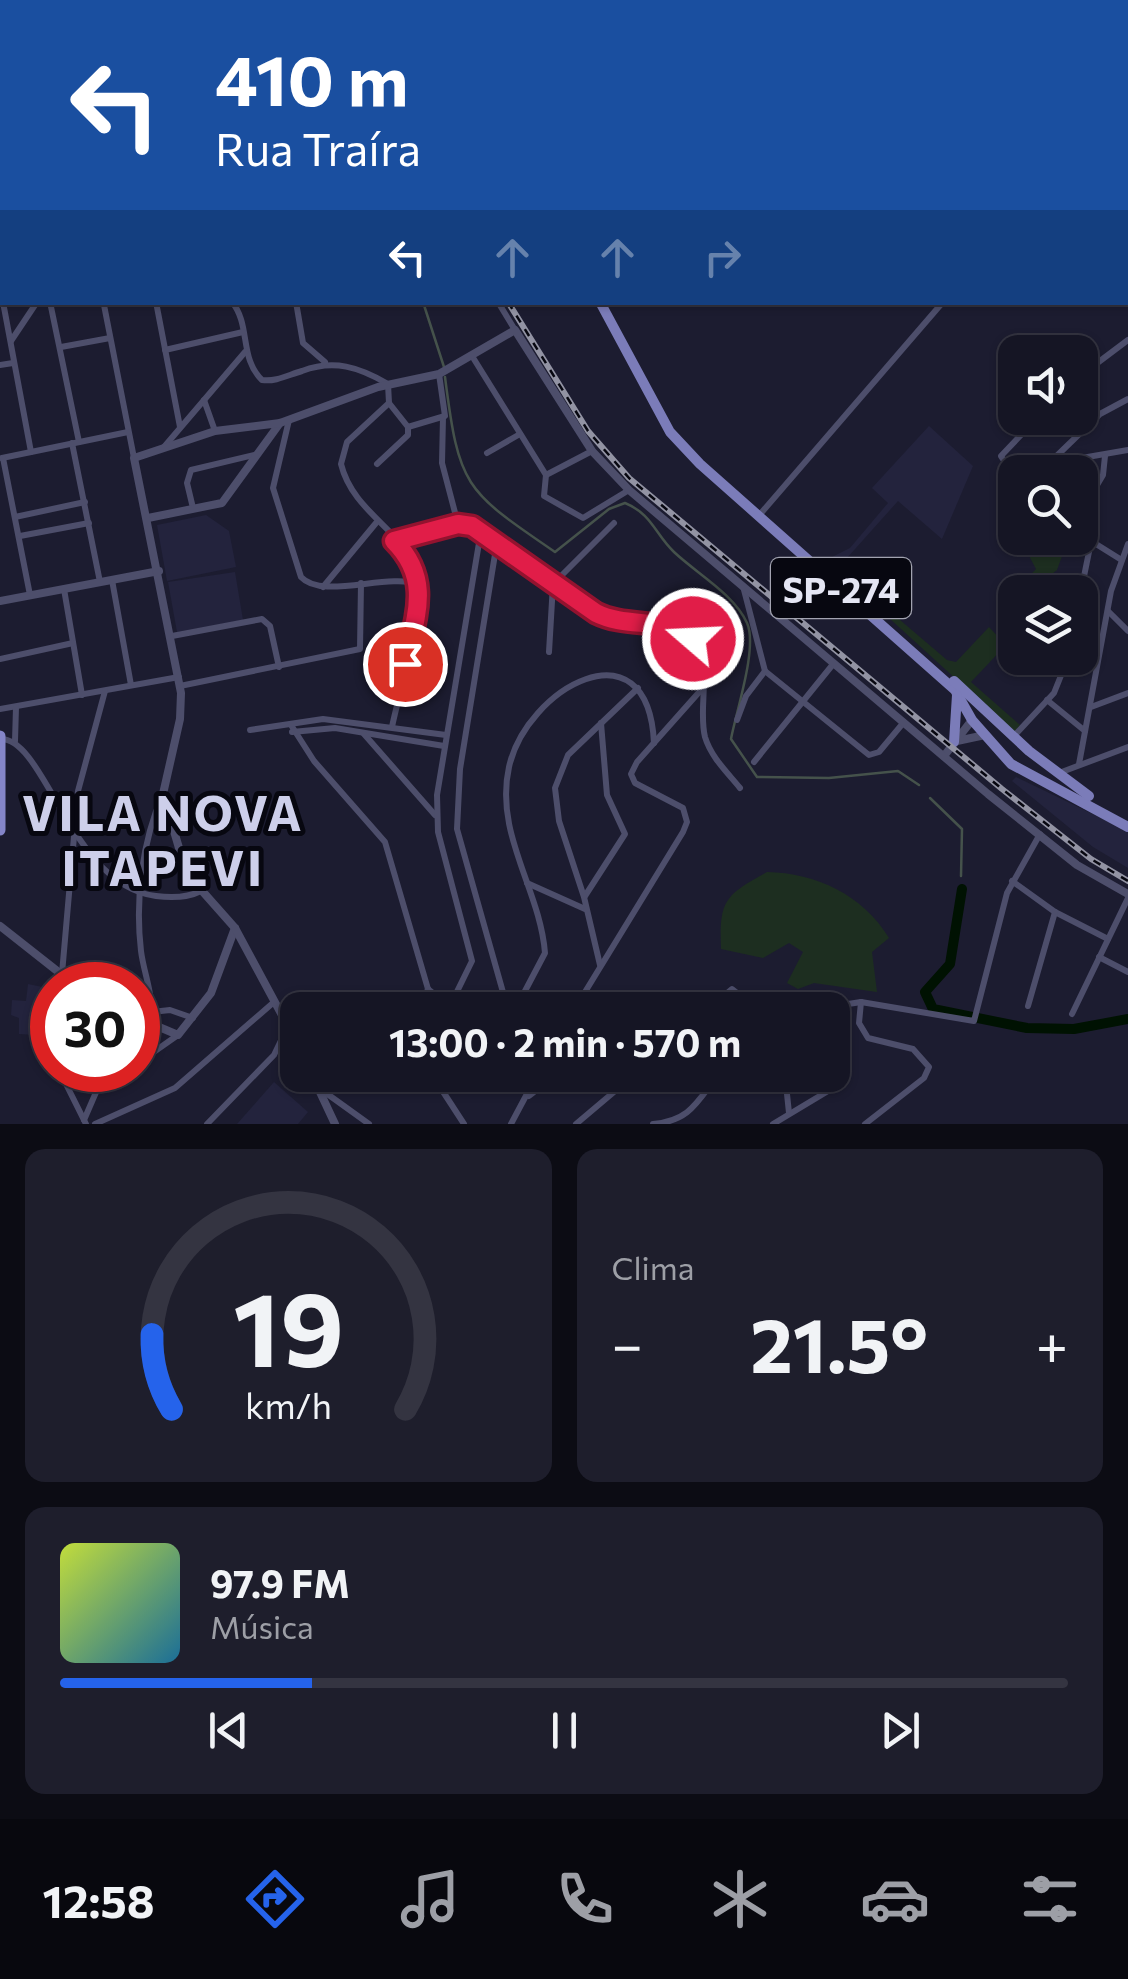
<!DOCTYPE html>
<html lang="pt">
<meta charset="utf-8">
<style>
:root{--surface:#151524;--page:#1e1e2c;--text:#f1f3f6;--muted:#9d9fa6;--line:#343441;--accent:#2563eb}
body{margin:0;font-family:Commissioner,sans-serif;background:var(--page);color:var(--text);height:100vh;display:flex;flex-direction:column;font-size:38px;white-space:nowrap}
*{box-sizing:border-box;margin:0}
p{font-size:32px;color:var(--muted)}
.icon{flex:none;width:55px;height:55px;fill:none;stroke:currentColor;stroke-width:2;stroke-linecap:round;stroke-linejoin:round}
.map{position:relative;height:1124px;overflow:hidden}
.side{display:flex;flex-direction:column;gap:25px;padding:25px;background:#0c0c14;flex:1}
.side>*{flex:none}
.top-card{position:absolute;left:0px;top:0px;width:1130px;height:305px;box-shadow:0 2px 8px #0004,0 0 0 2px var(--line);background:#1a4fa0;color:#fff;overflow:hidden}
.buttons{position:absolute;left:998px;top:335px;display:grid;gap:20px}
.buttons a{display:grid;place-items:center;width:100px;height:100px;border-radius:20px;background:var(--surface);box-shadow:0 2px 8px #0004,0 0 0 2px var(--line);font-size:50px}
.speed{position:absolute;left:30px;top:962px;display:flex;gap:20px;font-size:50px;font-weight:700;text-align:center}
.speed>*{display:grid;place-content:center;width:130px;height:130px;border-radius:50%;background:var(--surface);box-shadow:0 2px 8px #0004,0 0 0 2px var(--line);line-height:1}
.speed .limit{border:15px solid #d22;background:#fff;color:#111}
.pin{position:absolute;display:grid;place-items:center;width:85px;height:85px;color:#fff;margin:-42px;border:5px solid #fff;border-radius:50%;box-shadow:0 2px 10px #0007}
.me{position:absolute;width:110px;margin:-55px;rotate:289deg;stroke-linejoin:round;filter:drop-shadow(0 0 8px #0008)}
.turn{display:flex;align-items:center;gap:35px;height:210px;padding:0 50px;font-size:45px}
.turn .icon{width:130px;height:130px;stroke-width:2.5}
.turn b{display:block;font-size:70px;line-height:85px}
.lanes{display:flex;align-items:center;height:95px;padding:0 50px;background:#0003;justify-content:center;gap:50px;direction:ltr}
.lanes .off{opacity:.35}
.big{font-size:75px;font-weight:700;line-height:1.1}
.side .card{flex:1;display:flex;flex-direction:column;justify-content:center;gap:15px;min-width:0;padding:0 35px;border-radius:20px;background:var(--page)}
.side .dial{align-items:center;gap:0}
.dial svg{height:260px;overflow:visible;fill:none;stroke:var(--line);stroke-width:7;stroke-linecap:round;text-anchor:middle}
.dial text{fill:var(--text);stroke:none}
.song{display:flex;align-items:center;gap:30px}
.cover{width:120px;height:120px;border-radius:15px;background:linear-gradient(135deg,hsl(70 70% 55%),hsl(200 70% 35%))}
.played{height:10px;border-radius:5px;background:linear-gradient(90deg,var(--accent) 25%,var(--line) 25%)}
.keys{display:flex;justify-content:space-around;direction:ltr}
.heat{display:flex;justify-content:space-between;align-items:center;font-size:55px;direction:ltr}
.side .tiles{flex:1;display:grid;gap:25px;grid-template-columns:1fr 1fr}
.card:last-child{grid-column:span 2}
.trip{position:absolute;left:280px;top:992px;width:570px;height:100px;border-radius:20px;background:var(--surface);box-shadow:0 2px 8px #0004,0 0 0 2px var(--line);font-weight:700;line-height:100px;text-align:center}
.menu{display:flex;height:160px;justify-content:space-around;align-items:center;background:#08080e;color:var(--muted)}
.menu .icon{width:70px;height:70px}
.menu .current{color:var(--accent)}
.menu b{font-size:45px;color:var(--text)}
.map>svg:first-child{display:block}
.built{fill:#23233d}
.green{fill:#1d2e20}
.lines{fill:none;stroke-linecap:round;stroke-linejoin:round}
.stream{stroke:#45524b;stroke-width:2.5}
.river{stroke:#001202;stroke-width:10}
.minor{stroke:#4d4e6b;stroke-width:6}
.tertiary{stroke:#4d4e6b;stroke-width:8}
.secondary{stroke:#676897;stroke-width:9}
.primary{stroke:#7b7cb9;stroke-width:10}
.trunk{stroke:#8485c8;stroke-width:11}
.rail-casing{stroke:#9293a3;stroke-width:6}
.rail{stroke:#070710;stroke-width:2.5;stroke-dasharray:8;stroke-linecap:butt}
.route-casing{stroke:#92132f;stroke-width:25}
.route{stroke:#e11d48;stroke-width:18}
.labels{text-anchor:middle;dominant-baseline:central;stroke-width:10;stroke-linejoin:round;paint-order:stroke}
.shield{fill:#070710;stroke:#a2a3b0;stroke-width:2.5}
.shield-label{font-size:35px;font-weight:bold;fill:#e5e6f4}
.district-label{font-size:48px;font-weight:bold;letter-spacing:2.5px;fill:#cdcfea;stroke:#070710}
</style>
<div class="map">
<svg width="1128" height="1124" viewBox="0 0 1128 1124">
<rect width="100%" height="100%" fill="#1c1c30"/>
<g class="built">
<polygon points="929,426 973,466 942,539 898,501 838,568 832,557 850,548 888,503 872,488"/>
<polygon points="206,515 229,531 236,567 167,581 157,525"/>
<polygon points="235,572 243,620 177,632 168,582"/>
<polygon points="1016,777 1128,831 1128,868 1093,847 1012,781"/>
<polygon points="28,984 52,989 52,1036 19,1034 19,1018 11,1015 12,1000 26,1001"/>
<polygon points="274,1082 308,1112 298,1124 237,1124"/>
</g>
<g class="green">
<polygon points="1040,538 1066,545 1057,570 1047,578 1060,589 1015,592 1015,608 1007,600 1036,569 1027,552"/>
<polygon points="893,614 947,660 956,662 989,627 1006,645 971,682 1020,725 1014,732 889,618"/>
<path d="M 767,872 C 816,873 863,895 889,938 L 872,952 L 877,992 L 814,983 L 798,989 L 787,983 L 803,952 L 789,943 L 763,958 L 721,949 C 719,900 725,895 767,872 Z"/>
</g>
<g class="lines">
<g class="stream">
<polyline points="512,0 513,2"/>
<polyline points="423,302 444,367"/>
<path d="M 445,377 C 459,487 464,490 555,552 L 609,509 L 625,503 C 652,514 655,534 674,552 C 696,573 734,594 747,623 C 758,647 736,712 731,739 L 757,777 L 829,778 L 898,771 L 919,785"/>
<polyline points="930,798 962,829 961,876"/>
</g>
<g class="river">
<polyline points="656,0 668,2"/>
<polyline points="854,2 857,0"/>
<polyline points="962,889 950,964 925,992 933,1009 1027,1028 1074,1029 1128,1019"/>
</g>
<g class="minor">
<polyline points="88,0 91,2"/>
<polyline points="151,0 151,2"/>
<polyline points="42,2 50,0"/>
<polyline points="183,2 183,0"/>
<polyline points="1128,127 1128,128"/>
<polyline points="1128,244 1128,245"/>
<polyline points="0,272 2,271"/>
<polyline points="0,283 2,297"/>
<polyline points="3,302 31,452"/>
<polyline points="50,302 79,442"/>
<polyline points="156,302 180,427"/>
<path d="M 232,302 C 251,325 239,358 262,380 C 276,382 288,375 302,371 C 334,359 359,367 388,384 L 389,403 L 347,442 L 341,464 C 352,509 397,528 415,565 C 430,596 399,691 392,727"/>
<polyline points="296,302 303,343 325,362"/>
<polyline points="498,302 515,330"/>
<polyline points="104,305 134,458"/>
<polyline points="11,341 37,302"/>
<polyline points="61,347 110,338"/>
<polyline points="165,350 243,332"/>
<polyline points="472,356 546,475"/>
<polyline points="0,365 13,363"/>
<polyline points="1080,376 1128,340"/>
<polyline points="204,400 215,431"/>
<polyline points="389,403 408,427"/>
<polyline points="443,417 442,463 458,524"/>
<path d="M 289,420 L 273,488 L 301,577 C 322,600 386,573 419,584"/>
<polyline points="408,427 445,416 439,374"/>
<polyline points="72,443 100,582"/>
<polyline points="164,447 245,352"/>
<polyline points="487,453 520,434"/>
<polyline points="2,458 128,432"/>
<polyline points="3,458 30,595"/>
<polyline points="1053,463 1128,450"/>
<polyline points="377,464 408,435 408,427"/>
<polyline points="1040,472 1100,414 1128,399"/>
<polyline points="546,475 544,496 583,518 629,490"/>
<polyline points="546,475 592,451"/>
<polyline points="1015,477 1001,456 1037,418"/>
<polyline points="193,508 187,483 191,470 258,454"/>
<polyline points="762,512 943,302"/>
<polyline points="1080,514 1103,475 1105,456"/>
<polyline points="15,517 85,502"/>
<polyline points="1080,534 1120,559"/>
<polyline points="20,536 89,523"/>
<path d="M 396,541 L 465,524 L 596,613 C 623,626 654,617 679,630 C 720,651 696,702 705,737 C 711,757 727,772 740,788"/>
<polyline points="497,542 460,769 457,829 508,1010"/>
<polyline points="112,580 131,685"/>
<polyline points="743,586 765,671 869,755 879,752 904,722"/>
<polyline points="323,587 376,523"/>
<polyline points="64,589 82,695"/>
<polyline points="1080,596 1091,542"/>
<polyline points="1108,611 1128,631"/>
<polyline points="172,636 262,619 270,626 279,667"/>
<polyline points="549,652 553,584 614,523"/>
<polyline points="0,659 73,643"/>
<polyline points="180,686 360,649 361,583"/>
<polyline points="1047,700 1085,731"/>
<polyline points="1091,707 1128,693"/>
<polyline points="0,709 179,677"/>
<polyline points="737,720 746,696 765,671"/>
<polyline points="291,725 314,761 385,842 428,989"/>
<polyline points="250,730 323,719 446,735"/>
<polyline points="292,732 335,728 444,746"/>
<polyline points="364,734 435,815"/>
<polyline points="1013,737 1054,693 1068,658"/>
<path d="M 1,739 C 46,739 71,886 156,896 C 171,898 187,898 201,891"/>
<polyline points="15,741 16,707"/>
<polyline points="754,762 834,663"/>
<polyline points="1079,764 1111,591 1128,544"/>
<polyline points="1059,773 1128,747"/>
<polyline points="1012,881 1055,912 1108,939"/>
<polyline points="527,883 585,909"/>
<polyline points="585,896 625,834 607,795 601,723"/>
<polyline points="1099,957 1128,972"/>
<polyline points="600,965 584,897 559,821 555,788 568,755 638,688"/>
<polyline points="61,985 78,791 105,691"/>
<polyline points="428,989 449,1006"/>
<polyline points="861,1002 859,1023 868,1038 913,1049 929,1067 924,1078 865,1124"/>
<polyline points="1028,1006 1055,912"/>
<polyline points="421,1010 428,989"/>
<polyline points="448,1010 472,961 438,832 437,795 481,531"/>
<path d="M 515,1010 L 545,953 C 540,889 494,834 509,767 C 526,689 648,619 654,743"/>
<polyline points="574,1010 683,832 687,822 683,808 635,783 631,774 637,762 701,690"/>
<polyline points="707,1010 732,989 741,996 735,1010"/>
<polyline points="810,1010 861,1002 974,1021 1007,893 1040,834"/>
<polyline points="152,1012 170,1010 193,1018"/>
<polyline points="1072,1014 1128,898"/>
<polyline points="142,1020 149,1057"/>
<path d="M 150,1022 C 155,997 144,975 141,951 C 135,900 142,841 163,794"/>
<polyline points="138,1063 178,1035"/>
<polyline points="59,1070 86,1124"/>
<polyline points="423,1075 440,1087 464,1124"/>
<polyline points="785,1075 789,1113"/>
<polyline points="319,1088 369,1124"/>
<polyline points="529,1096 556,1075"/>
<polyline points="84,1120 100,1083 122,1070"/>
<polyline points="95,1124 175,1088 274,1002"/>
<polyline points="207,1124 274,1055 287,1028"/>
<polyline points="511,1124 537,1075"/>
<polyline points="576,1124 634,1075"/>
<path d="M 653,1124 C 690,1121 697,1102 718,1075"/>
<polyline points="773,1124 843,1082"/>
</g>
<g class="tertiary">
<polyline points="16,2 17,0"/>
<polyline points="0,50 2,42"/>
<polyline points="148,518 222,503 280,423"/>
<polyline points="0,601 159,571"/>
<polyline points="957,741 985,735"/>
<polyline points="944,756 972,720"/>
<polyline points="0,926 75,985"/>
<polyline points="138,1018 178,1035 211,993 235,928"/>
<polyline points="298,1045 235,928 196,884 179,848 163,794 180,719 181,693 134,458 215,431 280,423 378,387 439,374 515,330 592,451 629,490 988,794 1077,865 1128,894"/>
<polyline points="312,1075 335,1124"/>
</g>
<polyline class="secondary" points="905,2 908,0"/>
<g class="primary">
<polyline points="527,0 527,2"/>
<polyline points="535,0 536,2"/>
<polyline points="245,2 249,0"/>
<polyline points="0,134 2,133"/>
<polyline points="600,302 670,432 700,464 955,690 972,720 1011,764 1128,827"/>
<polyline points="954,681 1029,751 1089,796"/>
<polyline points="954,742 957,695"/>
</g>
<g class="trunk">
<polyline points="309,2 314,0"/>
<polyline points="331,2 336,0"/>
<polyline points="0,174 2,173"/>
<polyline points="0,185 2,184"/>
<polyline points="0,736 0,830"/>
</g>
<g class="rail-casing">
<polyline id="rail" points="508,302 588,431 629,478 1002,789 1091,859 1128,881"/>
</g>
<use href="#rail" class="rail"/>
</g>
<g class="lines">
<g class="route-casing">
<path id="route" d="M 405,664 C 416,616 432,579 394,541 L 458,524 L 472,526 L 596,613 C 628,629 665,616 693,639"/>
</g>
<use href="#route" class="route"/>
</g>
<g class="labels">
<rect class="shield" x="771" y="558" width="140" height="60" rx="8"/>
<g class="shield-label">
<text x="841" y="588">SP-274</text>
</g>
<g class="district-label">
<text x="163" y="811">VILA NOVA<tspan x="163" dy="55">ITAPEVI</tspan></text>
</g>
</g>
</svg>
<div class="buttons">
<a><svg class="icon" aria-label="sound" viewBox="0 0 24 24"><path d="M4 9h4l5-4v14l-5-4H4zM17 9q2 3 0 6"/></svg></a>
<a><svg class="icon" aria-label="search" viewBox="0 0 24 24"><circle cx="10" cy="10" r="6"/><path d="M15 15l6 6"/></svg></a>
<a><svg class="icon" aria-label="layers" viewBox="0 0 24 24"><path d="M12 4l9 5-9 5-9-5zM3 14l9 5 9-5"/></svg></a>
</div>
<div class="speed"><div class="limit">30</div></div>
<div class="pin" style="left:405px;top:664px;background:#d93025"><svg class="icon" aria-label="arrive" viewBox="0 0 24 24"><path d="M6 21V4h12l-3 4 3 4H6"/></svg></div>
<svg class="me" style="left:693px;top:639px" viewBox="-20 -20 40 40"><circle r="17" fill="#e11d48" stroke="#fff" stroke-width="3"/><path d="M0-11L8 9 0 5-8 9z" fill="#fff"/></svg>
<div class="trip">13:00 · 2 min · 570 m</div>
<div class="top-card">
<div class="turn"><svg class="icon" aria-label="left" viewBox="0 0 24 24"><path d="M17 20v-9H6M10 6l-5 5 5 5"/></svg><div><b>410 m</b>Rua Traíra</div></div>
<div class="lanes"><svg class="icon" aria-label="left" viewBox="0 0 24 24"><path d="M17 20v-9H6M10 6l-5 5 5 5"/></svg><svg class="icon off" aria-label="ahead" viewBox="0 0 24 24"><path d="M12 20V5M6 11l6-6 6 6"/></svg><svg class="icon off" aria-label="ahead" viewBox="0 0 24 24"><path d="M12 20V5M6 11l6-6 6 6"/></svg><svg class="icon off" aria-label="right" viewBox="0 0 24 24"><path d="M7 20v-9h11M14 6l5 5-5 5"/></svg></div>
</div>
</div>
<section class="side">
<div class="tiles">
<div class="card dial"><svg viewBox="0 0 100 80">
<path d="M14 69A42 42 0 1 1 86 69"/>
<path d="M14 69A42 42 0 0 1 8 46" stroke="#2563eb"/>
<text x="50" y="56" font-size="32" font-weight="700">19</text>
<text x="50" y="72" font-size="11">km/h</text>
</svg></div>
<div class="card"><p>Clima</p>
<div class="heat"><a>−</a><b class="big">21.5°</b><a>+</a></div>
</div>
<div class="card">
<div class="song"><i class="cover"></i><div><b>97.9 FM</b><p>Música</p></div></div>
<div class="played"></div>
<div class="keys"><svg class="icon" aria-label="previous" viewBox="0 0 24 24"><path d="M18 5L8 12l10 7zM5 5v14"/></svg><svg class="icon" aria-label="pause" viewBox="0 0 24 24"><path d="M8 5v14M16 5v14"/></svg><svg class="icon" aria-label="next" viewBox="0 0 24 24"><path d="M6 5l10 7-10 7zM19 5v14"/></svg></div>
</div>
</div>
</section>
<nav class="menu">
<b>12:58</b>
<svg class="icon current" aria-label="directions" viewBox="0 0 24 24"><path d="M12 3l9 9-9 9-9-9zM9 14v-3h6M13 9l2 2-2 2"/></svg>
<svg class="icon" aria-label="music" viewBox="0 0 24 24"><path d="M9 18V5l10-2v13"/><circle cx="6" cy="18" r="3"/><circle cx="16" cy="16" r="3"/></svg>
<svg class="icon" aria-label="phone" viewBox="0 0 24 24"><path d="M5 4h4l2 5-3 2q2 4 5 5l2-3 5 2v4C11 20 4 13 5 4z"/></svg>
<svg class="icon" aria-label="climate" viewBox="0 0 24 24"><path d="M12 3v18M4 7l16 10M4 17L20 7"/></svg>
<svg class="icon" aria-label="car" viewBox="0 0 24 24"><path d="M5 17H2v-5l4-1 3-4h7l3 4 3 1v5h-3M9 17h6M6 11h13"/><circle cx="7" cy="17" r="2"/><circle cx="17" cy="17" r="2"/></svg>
<svg class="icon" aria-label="filters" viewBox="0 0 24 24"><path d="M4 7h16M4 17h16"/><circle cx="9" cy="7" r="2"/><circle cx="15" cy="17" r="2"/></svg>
</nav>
